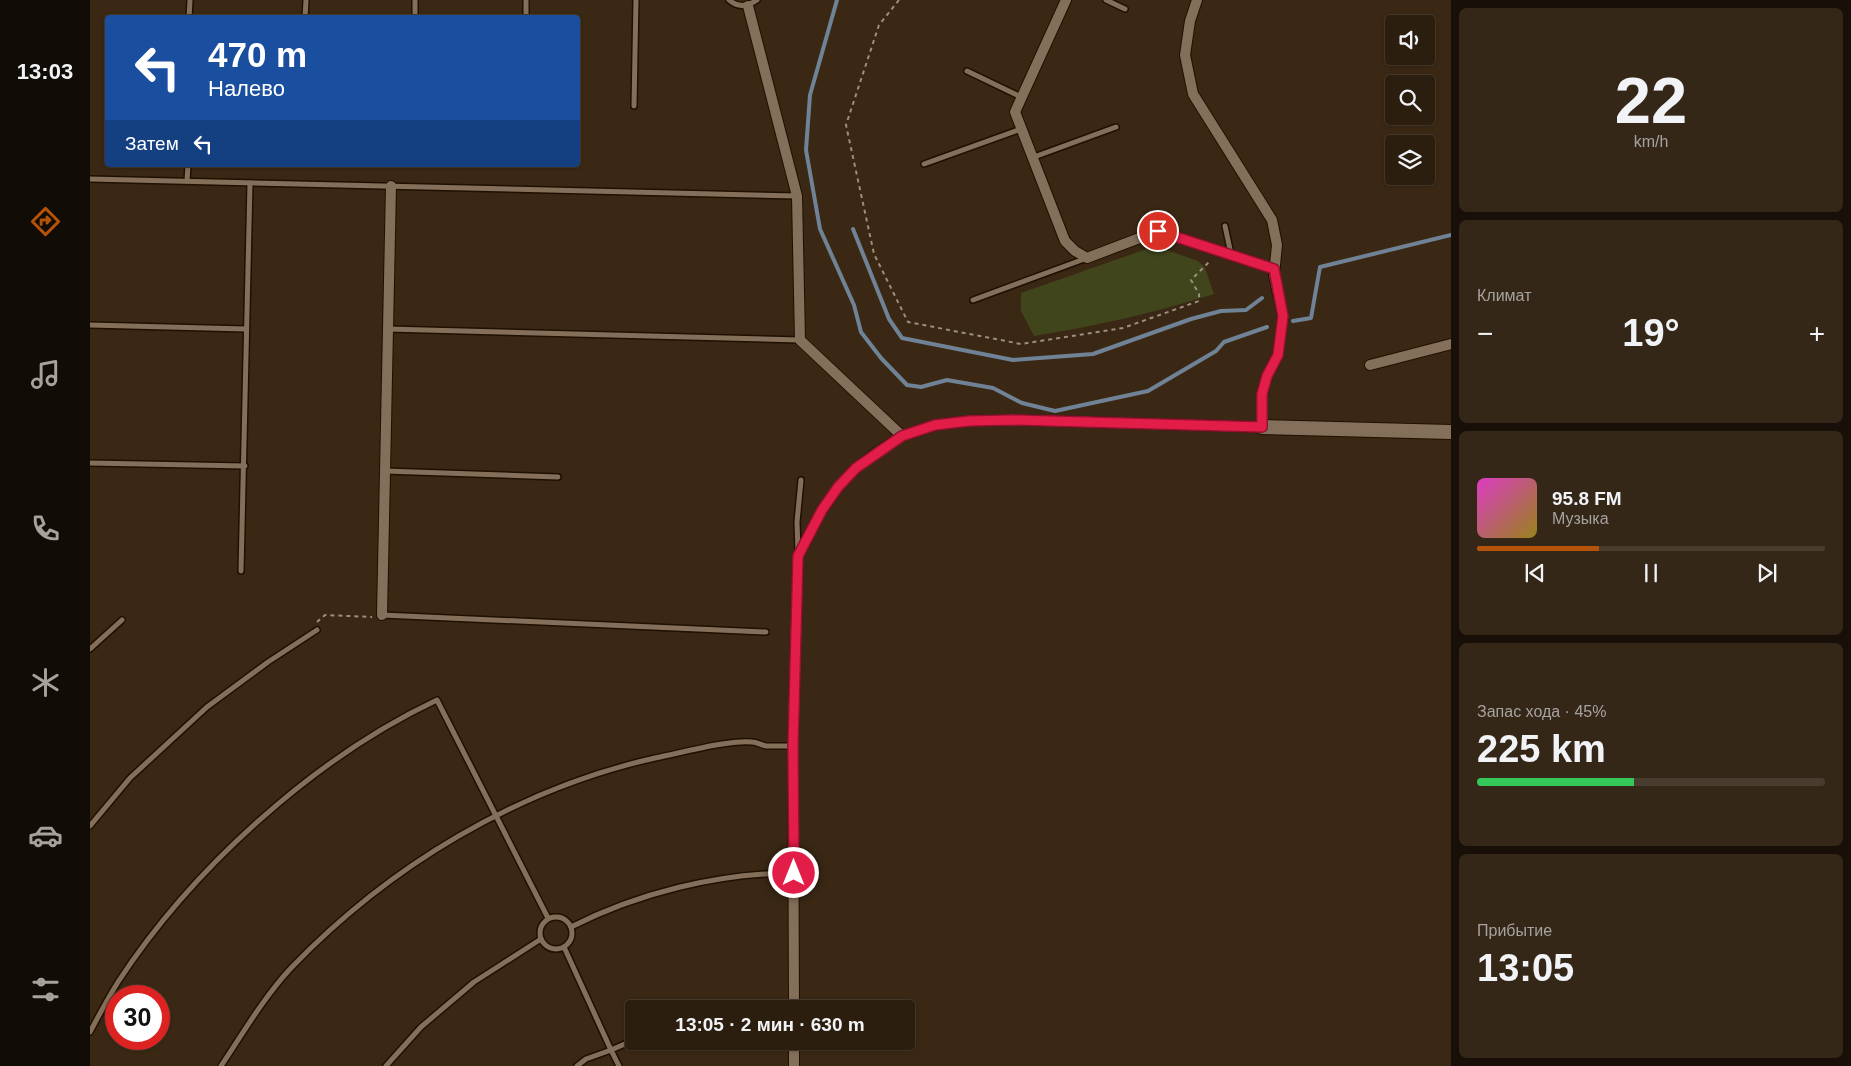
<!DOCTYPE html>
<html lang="ru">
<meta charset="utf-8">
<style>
:root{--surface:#2c1e0f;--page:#342718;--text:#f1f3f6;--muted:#a6a29e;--line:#483c2f;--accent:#b45309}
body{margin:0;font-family:Helvetica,sans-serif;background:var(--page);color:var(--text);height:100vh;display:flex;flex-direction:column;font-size:19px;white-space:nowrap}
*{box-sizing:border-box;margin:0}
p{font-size:16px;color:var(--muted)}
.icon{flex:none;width:28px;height:28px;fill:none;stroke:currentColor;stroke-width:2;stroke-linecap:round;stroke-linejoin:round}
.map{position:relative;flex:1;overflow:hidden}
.details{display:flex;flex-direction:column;gap:8px;padding:8px;background:#181008;width:400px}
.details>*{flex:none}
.hud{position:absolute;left:15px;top:15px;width:475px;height:152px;border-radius:5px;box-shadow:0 1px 4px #0004,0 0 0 1px var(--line);background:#1a4fa0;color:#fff;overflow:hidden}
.buttons{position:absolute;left:1295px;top:15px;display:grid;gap:10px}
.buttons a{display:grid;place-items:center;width:50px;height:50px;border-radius:5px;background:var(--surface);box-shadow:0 1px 4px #0004,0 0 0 1px var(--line);font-size:25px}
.speed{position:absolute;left:15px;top:985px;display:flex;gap:10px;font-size:25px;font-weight:700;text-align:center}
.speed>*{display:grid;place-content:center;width:65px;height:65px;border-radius:50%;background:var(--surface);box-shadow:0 1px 4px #0004,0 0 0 1px var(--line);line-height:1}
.speed .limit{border:8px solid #d22;background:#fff;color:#111}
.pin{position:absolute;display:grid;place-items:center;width:42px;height:42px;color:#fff;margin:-21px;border:2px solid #fff;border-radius:50%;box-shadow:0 1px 5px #0007}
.me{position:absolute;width:55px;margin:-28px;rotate:0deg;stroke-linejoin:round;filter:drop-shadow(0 0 4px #0008)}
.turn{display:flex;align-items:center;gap:18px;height:105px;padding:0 20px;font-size:22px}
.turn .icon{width:65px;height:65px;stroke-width:2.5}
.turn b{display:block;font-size:35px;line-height:42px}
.then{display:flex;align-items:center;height:48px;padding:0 20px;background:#0003;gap:10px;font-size:19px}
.big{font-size:38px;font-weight:700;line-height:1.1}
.details .tile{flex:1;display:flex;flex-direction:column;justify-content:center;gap:8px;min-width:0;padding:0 18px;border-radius:8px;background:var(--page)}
.details .dial{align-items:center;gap:0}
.dial b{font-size:65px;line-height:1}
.song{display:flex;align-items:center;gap:15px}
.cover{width:60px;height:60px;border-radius:8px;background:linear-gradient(135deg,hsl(310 70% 55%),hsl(50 70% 35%))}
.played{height:5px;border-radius:2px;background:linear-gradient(90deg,var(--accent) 35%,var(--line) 35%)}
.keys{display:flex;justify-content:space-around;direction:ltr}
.heat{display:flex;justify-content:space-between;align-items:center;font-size:28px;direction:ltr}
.charge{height:8px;border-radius:4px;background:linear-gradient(90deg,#34c759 45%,var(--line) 0)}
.trip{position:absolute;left:535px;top:1000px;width:290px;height:50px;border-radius:5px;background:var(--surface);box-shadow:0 1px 4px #0004,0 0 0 1px var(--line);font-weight:700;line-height:50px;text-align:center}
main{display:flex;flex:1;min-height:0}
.menu{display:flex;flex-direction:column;width:90px;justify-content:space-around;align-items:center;background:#120c06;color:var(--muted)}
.menu .icon{width:35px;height:35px}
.menu .selected{color:var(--accent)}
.menu b{font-size:22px;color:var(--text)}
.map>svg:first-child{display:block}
.green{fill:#41451c}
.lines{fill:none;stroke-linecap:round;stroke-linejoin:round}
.stream{stroke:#708295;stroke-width:4}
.service-casing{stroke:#201000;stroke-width:8}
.minor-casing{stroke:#201000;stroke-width:12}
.tertiary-casing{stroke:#201000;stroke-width:16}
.path{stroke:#9d8f7f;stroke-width:2;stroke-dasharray:4 4;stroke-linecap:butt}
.service{stroke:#846f5a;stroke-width:5}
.minor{stroke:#846f5a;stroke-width:10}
.tertiary{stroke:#846f5a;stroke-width:14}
.route-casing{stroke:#92132f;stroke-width:12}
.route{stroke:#e11d48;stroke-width:9}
</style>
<main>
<nav class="menu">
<b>13:03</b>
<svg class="icon selected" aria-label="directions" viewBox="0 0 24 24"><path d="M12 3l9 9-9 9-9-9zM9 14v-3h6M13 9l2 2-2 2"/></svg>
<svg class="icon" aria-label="music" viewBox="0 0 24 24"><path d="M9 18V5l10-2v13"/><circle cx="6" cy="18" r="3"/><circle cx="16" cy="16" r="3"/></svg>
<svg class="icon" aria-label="phone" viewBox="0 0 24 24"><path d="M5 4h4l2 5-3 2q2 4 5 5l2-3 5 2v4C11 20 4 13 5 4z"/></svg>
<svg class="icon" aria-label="climate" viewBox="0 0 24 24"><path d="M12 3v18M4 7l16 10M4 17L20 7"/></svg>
<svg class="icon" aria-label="car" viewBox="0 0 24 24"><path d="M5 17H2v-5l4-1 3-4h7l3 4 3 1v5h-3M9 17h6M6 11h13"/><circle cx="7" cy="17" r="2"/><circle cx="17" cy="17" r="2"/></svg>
<svg class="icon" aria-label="filters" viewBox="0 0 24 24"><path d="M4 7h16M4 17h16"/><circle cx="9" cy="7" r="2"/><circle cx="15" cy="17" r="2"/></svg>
</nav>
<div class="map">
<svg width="1361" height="1066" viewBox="0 0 1361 1066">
<rect width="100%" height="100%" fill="#3a2814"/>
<path class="green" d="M 1065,246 L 1108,261 L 1115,268 L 1124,294 C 1064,313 1006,326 944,336 L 931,311 L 931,293 Z"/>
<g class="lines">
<g class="stream">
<polyline points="747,0 720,95 716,150 730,229 764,305 771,332 791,358 817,385 831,387 857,380 903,388 932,403 965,411 1058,391 1126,351 1134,342 1177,327"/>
<polyline points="763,229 799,319 812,338 923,360 1003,354 1101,319 1131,311 1156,310 1172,298"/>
<polyline points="1203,321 1221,318 1230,267 1361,235"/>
</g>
<g class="service-casing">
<g id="service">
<path d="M 639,0 C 648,8 657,7 667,0"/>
<polyline points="1016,0 1035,9"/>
<polyline points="99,18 100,0"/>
<polyline points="215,18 216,0"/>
<polyline points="325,18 325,0"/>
<polyline points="436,18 436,0"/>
<polyline points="877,71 931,97"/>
<polyline points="544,106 546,0"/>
<polyline points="944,157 1026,127"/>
<polyline points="834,164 931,129"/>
<polyline points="0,179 707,196"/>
<polyline points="97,181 98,165"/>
<polyline points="1135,226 1141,254"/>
<polyline points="883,300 997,258"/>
<polyline points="0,325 156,329"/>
<polyline points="298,329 710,340"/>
<polyline points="0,463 155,466"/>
<polyline points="295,471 468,477"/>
<polyline points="708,552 707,522 711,480"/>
<polyline points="151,571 160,183"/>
<polyline points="292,615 676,632"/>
<polyline points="0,649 32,620"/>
<polyline points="0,826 40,778 117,707 178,662 227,630"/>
<circle cx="466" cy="933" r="16"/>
<path d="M 481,927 C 548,893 628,873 704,873"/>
<polyline points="474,947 521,1050 544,1040"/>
<polyline points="636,1009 645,1007"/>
<path d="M 0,1032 C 9,1015 18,998 28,982 C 102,869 224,758 347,700 L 458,918"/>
<path d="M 131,1066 C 153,1033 174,997 201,968 C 299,866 427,789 565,758 C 591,753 637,740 662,742 C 667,742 671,745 676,746 C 685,746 694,746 703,746"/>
<polyline points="296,1066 331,1027 384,982 451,939"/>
<polyline points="487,1066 496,1059 521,1050 529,1066"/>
</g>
</g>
<g class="minor-casing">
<g id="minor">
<polyline points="976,0 925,112 975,241 985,251 997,258 1068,231 1184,269"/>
<polyline points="658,6 707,196 710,340 812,436"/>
<polyline points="1280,365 1361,344"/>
<polyline points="292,615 301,186"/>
<polyline points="704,1009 703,746 708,556 732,510 748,487 766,468 787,452 812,436 845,425 879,421 923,420 1172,427 1172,394 1177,376 1188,355 1193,316 1184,275 1187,245 1182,220 1103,94 1095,55 1100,21 1107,0"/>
<polyline points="704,1041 704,1066"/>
</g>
</g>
<g class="tertiary-casing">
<polyline id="tertiary" points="1172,427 1361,432"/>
</g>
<g class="path">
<polyline points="809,0 789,25 756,125 784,254 818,322 931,344 1033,328 1109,301 1109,294 1101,280 1121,260"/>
<polyline points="227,622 235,615 282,617"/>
</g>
<use href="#service" class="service"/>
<use href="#minor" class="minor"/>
<use href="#tertiary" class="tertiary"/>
</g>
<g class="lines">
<g class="route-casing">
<polyline id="route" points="704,873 703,746 708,556 732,510 748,487 766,468 812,436 845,425 879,421 922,420 1172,427 1172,394 1177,376 1188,355 1193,316 1184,269 1068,231"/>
</g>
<use href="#route" class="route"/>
</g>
</svg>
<div class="buttons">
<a><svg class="icon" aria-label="sound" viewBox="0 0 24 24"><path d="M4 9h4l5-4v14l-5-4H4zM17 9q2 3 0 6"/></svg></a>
<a><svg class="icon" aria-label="search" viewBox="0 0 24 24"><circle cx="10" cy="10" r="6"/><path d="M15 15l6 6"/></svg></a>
<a><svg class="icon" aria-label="layers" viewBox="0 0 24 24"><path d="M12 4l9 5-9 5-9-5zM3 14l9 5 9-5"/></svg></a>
</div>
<div class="speed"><div class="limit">30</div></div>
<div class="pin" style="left:1068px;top:231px;background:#d93025"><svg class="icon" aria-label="arrive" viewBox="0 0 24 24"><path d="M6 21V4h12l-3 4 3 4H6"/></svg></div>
<svg class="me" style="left:704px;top:873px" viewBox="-20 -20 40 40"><circle r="17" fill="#e11d48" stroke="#fff" stroke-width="3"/><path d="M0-11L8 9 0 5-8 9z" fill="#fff"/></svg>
<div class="trip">13:05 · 2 мин · 630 m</div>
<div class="hud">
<div class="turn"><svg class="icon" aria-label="left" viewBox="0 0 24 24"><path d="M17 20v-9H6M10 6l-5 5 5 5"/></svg><div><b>470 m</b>Налево</div></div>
<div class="then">Затем<svg class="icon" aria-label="left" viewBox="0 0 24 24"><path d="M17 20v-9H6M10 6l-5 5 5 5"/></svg></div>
</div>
</div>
<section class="details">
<div class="tile dial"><b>22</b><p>km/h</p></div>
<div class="tile"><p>Климат</p>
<div class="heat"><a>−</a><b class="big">19°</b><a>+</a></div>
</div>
<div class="tile">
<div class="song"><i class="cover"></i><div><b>95.8 FM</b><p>Музыка</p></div></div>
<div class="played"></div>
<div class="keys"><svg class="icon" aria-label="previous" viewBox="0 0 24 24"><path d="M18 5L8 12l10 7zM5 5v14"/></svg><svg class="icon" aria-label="pause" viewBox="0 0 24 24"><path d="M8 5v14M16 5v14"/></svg><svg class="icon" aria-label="next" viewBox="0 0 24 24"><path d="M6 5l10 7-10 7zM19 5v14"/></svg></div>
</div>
<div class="tile"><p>Запас хода · 45%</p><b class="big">225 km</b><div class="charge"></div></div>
<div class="tile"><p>Прибытие</p><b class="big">13:05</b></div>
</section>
</main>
